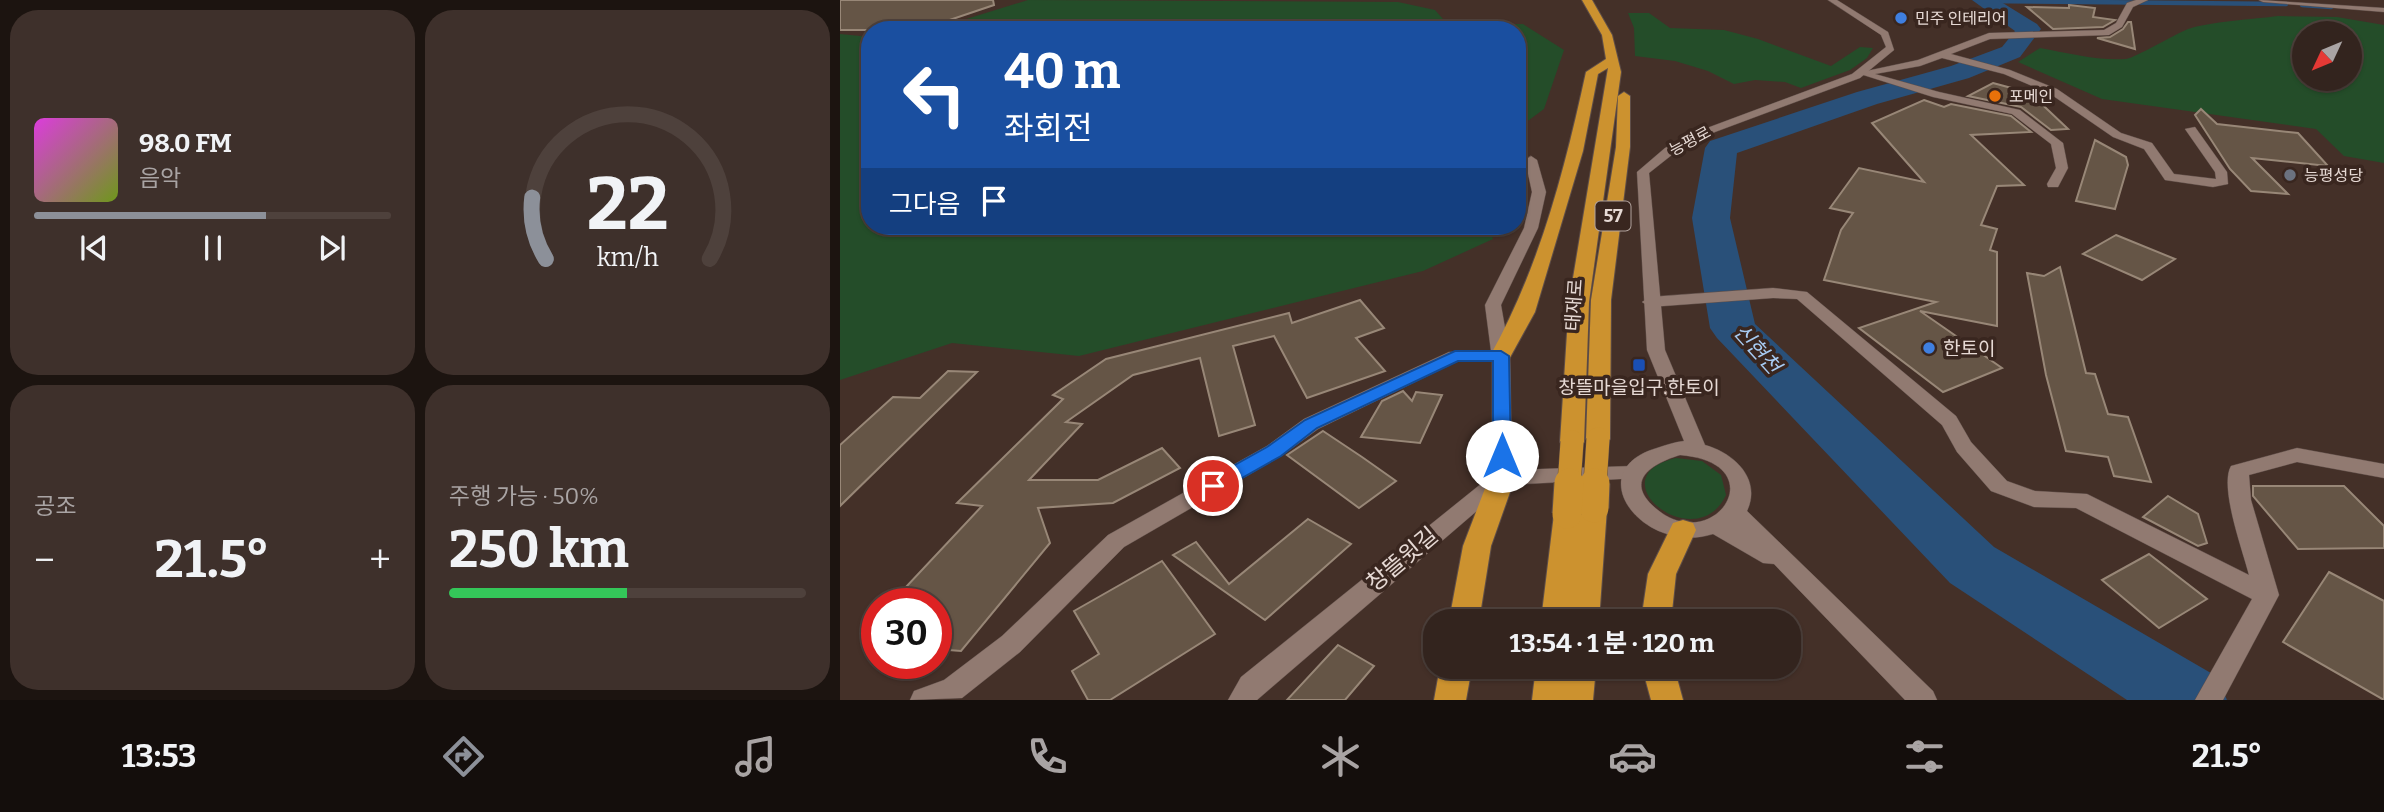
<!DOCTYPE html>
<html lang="ko">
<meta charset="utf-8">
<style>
:root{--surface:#33241e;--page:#3e302b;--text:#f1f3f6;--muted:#a9a4a4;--line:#4e413c;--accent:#8c9099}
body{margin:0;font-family:Bitter,"Noto Sans KR",serif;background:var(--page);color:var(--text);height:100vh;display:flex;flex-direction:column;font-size:26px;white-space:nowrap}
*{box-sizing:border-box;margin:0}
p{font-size:23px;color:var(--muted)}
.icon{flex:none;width:38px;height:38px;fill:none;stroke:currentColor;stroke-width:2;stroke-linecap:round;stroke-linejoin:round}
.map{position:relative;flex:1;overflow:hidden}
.panel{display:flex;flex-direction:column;gap:10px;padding:10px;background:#1c1410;width:840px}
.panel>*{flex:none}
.hud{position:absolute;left:21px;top:21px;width:665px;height:214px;border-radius:28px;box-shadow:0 2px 5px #0004,0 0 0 2px var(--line);background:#1a4fa0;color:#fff;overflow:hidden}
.needle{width:46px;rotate:226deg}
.tools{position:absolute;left:1452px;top:21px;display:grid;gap:14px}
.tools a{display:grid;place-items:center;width:70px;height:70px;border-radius:50%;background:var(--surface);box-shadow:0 2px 5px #0004,0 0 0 2px var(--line);font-size:35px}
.speed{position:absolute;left:21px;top:588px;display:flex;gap:14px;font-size:35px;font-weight:700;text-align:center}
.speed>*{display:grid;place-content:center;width:91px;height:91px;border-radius:50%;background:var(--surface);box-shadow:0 2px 5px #0004,0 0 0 2px var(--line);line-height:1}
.speed .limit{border:10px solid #d22;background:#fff;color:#111}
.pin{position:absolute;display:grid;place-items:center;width:60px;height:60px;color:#fff;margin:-30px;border:4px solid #fff;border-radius:50%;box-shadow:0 2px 7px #0007}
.me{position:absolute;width:77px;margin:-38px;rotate:0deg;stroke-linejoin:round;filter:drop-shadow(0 0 5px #0008)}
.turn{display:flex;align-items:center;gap:24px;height:147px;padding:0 28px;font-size:32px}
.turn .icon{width:91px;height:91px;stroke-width:2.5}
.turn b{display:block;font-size:49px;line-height:60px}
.then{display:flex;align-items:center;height:66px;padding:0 28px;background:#0003;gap:14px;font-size:26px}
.big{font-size:52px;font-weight:700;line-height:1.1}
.panel .tile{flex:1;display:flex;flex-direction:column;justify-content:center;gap:10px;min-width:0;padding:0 24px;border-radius:28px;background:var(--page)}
.panel .dial{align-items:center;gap:0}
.dial svg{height:182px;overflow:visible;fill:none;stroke:var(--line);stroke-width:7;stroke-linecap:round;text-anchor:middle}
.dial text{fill:var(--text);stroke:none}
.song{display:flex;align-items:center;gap:21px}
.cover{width:84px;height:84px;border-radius:10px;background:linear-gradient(135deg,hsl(300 70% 55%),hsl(80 70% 35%))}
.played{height:7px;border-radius:4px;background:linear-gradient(90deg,var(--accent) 65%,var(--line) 65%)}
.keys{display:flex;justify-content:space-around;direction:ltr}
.heat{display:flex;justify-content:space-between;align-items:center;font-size:38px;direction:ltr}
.charge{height:10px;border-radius:5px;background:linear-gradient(90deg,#34c759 50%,var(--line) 0)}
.panel .tiles{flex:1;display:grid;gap:10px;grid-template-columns:repeat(2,1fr)}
.trip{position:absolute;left:583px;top:609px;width:378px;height:70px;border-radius:28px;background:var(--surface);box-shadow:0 2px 5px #0004,0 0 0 2px var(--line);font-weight:700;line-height:70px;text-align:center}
.menu{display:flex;height:112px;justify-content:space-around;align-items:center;background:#140e0c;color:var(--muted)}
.menu .icon{width:49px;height:49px}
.menu .on{color:var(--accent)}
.menu b{font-size:32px;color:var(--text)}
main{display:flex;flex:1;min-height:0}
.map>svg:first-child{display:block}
.green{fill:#244d29;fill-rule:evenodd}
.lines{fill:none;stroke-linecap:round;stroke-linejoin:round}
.stream{stroke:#295079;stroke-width:4.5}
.river{fill:#295079;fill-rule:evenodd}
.building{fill:#655546;stroke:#988777;stroke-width:2}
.street-casing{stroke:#5f4e48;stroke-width:1}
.secondary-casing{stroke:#5f4e48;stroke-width:1}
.highway-casing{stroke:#5f4e48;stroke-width:2}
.street{fill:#917a71;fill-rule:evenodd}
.secondary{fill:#917a71;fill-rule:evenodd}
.highway{fill:#cc922f;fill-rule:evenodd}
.highway-bridge-far1-casing{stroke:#5f4e48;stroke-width:24;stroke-linecap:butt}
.highway-bridge-casing{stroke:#5f4e48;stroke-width:31;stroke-linecap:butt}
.highway-bridge-far1{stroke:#cc922f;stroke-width:23}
.highway-bridge{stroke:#cc922f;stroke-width:29}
.route{fill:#1a73e8;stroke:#114b97;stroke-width:2}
.shop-dot{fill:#3f7fe0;stroke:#39261f;stroke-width:2.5}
.food-dot{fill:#e8710a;stroke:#39261f;stroke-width:2.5}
.worship-dot{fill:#6b7280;stroke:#39261f;stroke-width:2.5}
.transit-dot{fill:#1a4fb4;stroke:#39261f;stroke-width:2.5}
.labels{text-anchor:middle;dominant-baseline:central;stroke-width:7;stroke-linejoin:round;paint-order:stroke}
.far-poi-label{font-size:16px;fill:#e6d9d4;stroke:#39261f;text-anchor:start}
.far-street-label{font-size:16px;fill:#e6d9d4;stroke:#39261f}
.shield{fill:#39261f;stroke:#b2a39e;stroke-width:2}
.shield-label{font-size:18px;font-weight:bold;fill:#e6d9d4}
.street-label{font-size:19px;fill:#e6d9d4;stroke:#39261f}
.poi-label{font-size:19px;fill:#e6d9d4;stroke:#39261f;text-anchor:start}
.water-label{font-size:21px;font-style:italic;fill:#a7cbf2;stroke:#39261f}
.near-street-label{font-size:23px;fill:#e6d9d4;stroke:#39261f}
</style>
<main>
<section class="panel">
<div class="tiles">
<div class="tile">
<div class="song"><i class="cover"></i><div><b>98.0 FM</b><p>음악</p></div></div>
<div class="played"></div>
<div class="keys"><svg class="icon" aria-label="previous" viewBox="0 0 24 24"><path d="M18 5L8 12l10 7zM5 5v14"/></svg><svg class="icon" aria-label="pause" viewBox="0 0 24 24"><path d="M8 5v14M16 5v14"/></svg><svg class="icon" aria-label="next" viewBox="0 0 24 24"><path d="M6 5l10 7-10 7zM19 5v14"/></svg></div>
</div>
<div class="tile dial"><svg viewBox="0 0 100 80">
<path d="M14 69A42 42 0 1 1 86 69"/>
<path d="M14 69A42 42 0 0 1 8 42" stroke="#8c9099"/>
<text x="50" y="56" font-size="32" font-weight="700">22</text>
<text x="50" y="72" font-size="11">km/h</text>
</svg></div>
<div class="tile"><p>공조</p>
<div class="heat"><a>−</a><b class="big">21.5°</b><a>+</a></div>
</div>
<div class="tile"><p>주행 가능 · 50%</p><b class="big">250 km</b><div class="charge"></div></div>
</div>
</section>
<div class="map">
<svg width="1544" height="700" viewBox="0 0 1544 700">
<rect width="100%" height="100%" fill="#443028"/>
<g class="green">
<polygon points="188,0 558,2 595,10 603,19 646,25 683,24 724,50 704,109 677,129 677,30 91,30"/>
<polygon points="788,13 809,13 830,28 884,30 918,39 991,66 1020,47 1033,48 1027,58 1010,70 961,88 945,82 915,80 894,84 868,71 835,61 795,56 794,28"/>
<path d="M 1438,16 L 1497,17 L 1544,25 L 1544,163 L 1504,156 L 1476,129 L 1262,99 L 1178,62 L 1200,48 C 1228,53 1258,61 1286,59 C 1295,58 1335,34 1348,29 C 1368,22 1415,19 1438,16 ZM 1465,33 L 1510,33 L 1510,79 L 1465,79 Z"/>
<polygon points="0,34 30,37 30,226 650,226 653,239 583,271 239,356 112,343 0,380"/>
<path d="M 836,458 L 862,461 L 881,475 L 886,495 C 856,559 754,477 836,458 Z"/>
</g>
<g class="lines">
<g class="stream">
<polyline points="1144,1 1446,4"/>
<polyline points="1462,5 1491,7"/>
</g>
<polygon class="river" points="1132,0 1158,0 1197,24 1201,29 1180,57 1129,78 1037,104 897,153 890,218 915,324 1154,547 1376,676 1387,700 1287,700 1110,583 877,338 870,328 852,218 865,148 870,141 1017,92 1111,66 1162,47 1175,31"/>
</g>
<g class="building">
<polygon points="0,0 153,0 154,5 80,30 0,30"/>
<polygon points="1229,5 1255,8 1253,17 1275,20 1263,27 1213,29 1187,7 1229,8"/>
<polygon points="1288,22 1291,22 1295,49 1257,38 1270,37 1283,29"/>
<polygon points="1153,83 1190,93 1228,129 1211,130 1181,107 1128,96"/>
<polygon points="1084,100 1104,107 1111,104 1171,116 1191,132 1131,135 1184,185 1157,186 1141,225 1157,229 1150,250 1157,252 1157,326 1080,311 1162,368 1103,392 1019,328 1096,302 984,280 1001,230 1013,213 990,208 1019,168 1084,182 1032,123"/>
<polygon points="1361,109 1377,124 1458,133 1488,166 1412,158 1448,194 1411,191 1390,169 1355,115"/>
<polygon points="1255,140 1286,157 1288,165 1275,209 1236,201"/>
<polygon points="1276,235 1335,259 1302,280 1243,254"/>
<polygon points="1220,267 1246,373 1255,374 1268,414 1288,417 1311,482 1274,476 1268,457 1226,451 1206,375 1187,273 1204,276"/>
<polygon points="520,300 544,328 516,338 545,371 467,398 434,336 393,346 415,425 379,436 360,358 293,375 226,422 242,424 189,480 258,480 322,448 340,468 273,503 198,508 210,543 121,651 96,649 96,604 50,604 142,506 117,503 223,399 213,395 266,359 449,313 452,323"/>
<polygon points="108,371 137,372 0,506 0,445 53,397 80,398"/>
<polygon points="563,391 572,401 576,392 602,395 580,443 521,437 542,401"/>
<polygon points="483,431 522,457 556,481 519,508 447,455"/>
<polygon points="1413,486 1504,486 1544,526 1544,548 1458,549 1413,496"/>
<polygon points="1328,496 1358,514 1367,543 1358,546 1303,517"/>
<polygon points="468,519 511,544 425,620 333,555 356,542 389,584"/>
<polygon points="1309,554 1367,599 1319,628 1262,580"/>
<polygon points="322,561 375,634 270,700 248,700 232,671 259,654 234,611"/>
<polygon points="1489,572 1544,601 1544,700 1443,642"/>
<polygon points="498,645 534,666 505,700 447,700"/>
</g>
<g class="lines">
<g class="street-casing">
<g id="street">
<polygon points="1296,0 1308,0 1293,7 1282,27 1269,35 1150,39 1111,54 1170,70 1217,89 1281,133 1312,143 1334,174 1376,179 1375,172 1345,129 1355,127 1387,172 1388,184 1373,187 1325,180 1304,149 1273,137 1209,93 1164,74 1102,58 1080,66 1035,74 1099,92 1180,110 1223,143 1228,168 1218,187 1208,187 1207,184 1216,168 1211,144 1172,114 1093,97 1017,73 1078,60 1149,33 1264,30 1276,23 1287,3"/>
<polygon points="1419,0 1544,8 1544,12 1423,2"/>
<polygon points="691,156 697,160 706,192 698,228 661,305 670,356 672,470 793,466 800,468 803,473 800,478 667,485 417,700 388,700 401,677 652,475 652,361 618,361 478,429 441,456 284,547 180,652 122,698 70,700 74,691 104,680 162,636 268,535 427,446 464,419 609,352 651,351 645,305 684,228 692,192 685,160"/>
<path d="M 933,288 L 967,292 L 1116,416 L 1131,442 L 1167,481 L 1195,491 L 1247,494 L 1409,575 C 1403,551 1379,487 1391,466 L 1457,448 L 1544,464 L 1544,478 L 1457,462 L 1409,475 L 1411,500 L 1439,595 L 1383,700 L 1355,700 L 1412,599 L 1236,508 L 1194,507 L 1151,491 L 1117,452 L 1102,425 L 957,299 L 933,298 L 810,307 L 802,302 L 810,297 Z"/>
</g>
</g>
<g class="secondary-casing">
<path id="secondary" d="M 988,0 L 997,0 L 1048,32 L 1054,50 L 1020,78 L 875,132 L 833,154 L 809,173 L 825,350 L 865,445 C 894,453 922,479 907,511 L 1093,691 L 1097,700 L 1065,700 L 934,564 L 923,563 L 873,534 C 804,556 738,471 817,448 C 826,445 835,442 844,441 L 807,350 L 797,172 L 825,148 L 867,128 L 1012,74 L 1046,47 L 1041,35 ZM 840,455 C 939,463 871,562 812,505 C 784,478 817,462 840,455 Z"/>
</g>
<g class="highway-casing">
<g id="highway">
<path d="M 742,0 L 752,0 L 772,35 L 781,72 L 749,302 L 744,442 L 740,448 L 724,448 L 720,442 L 729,302 L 768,68 L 758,74 L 743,151 L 695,312 L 668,361 L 661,362 L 650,356 C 699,269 725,169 746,72 L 766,59 L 762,35 Z"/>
<polygon points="784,92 790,96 790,147 771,300 770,439 766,445 750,445 746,439 751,300 776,147 778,96"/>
<polygon points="662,469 671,472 675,478 651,546 639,621 609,621 623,546 649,478 653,472"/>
<polygon points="754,498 763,501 767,508 759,621 701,621 714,514 718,507 727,504 736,507 740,517 745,501"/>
<polygon points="843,520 853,523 856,530 836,574 831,621 801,621 808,574 833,523"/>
<polygon points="600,667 632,667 626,700 594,700"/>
<polygon points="696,667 756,667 753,700 692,700"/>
<polygon points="802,667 834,667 843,700 811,700"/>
</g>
</g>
<use href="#street" class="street"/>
<use href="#secondary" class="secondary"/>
<use href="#highway" class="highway"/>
<g class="highway-bridge-far1-casing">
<g id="highway-bridge-far1">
<polyline points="729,485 732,442"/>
<polyline points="755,485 758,439"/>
</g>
</g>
<g class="highway-bridge-casing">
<g id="highway-bridge">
<polyline points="754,508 755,483"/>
<polyline points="727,514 729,483"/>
</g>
</g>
<use href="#highway-bridge-far1" class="highway-bridge-far1"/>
<use href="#highway-bridge" class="highway-bridge"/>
</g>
<polygon class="route" points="615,351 661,351 669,356 671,456 669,461 662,463 653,456 653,361 618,361 477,428 441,456 379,491 373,493 363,486 366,481 427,447 465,420"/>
<g class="shop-dot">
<circle cx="1061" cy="18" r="7"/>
<circle cx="1089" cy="348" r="7"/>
</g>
<circle class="food-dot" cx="1155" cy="96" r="7"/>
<circle class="worship-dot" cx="1450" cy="175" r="7"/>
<rect class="transit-dot" x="792" y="358" width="14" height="14" rx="3.5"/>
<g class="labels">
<g class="far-poi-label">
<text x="1075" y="18">민주 인테리어</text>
<text x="1169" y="96">포메인</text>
<text x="1464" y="175">능평성당</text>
</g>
<g class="far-street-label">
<text transform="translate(850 141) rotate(-28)">능평로</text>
</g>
<rect class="shield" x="755.5" y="201.5" width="35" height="29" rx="5"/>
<g class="shield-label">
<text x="773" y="216">57</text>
</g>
<g class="street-label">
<text transform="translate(734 305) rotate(-86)">태재로</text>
</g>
<g class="poi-label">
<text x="1103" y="348">한토이</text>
<text x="799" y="387" text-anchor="middle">창뜰마을입구.한토이</text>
</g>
<g class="water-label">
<text transform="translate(917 349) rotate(48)">신현천</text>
</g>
<g class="near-street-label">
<text transform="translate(562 559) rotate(-40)">창뜰윗길</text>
</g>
</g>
</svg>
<div class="tools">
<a><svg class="needle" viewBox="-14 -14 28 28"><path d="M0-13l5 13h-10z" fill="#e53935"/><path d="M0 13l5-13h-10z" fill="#a9a4a4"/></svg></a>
</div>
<div class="speed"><div class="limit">30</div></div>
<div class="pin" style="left:373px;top:486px;background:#d93025"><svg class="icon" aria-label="arrive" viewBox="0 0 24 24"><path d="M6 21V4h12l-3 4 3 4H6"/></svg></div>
<svg class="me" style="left:662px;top:456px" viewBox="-20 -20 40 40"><circle r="19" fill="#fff"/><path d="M0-13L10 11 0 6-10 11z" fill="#1a73e8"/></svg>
<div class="trip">13:54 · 1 분 · 120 m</div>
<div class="hud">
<div class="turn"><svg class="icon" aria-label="left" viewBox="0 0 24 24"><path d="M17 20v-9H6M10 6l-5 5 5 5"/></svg><div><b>40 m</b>좌회전</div></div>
<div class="then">그다음<svg class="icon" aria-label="arrive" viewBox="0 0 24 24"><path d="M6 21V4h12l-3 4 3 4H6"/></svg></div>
</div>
</div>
</main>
<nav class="menu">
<b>13:53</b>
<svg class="icon on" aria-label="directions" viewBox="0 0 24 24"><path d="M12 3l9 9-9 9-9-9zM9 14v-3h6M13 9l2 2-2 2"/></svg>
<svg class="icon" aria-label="music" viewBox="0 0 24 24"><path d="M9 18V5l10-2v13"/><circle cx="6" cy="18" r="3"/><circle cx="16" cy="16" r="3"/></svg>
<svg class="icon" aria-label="phone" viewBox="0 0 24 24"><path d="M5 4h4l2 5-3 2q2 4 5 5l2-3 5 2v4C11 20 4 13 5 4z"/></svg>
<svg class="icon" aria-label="climate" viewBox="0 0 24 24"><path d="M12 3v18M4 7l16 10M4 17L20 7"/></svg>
<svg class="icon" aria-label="car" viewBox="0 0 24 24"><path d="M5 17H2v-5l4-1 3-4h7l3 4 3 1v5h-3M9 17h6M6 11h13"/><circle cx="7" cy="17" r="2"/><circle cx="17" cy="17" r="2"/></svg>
<svg class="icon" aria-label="filters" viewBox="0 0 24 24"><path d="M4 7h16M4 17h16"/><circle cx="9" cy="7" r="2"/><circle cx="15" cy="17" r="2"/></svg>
<b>21.5°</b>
</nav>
